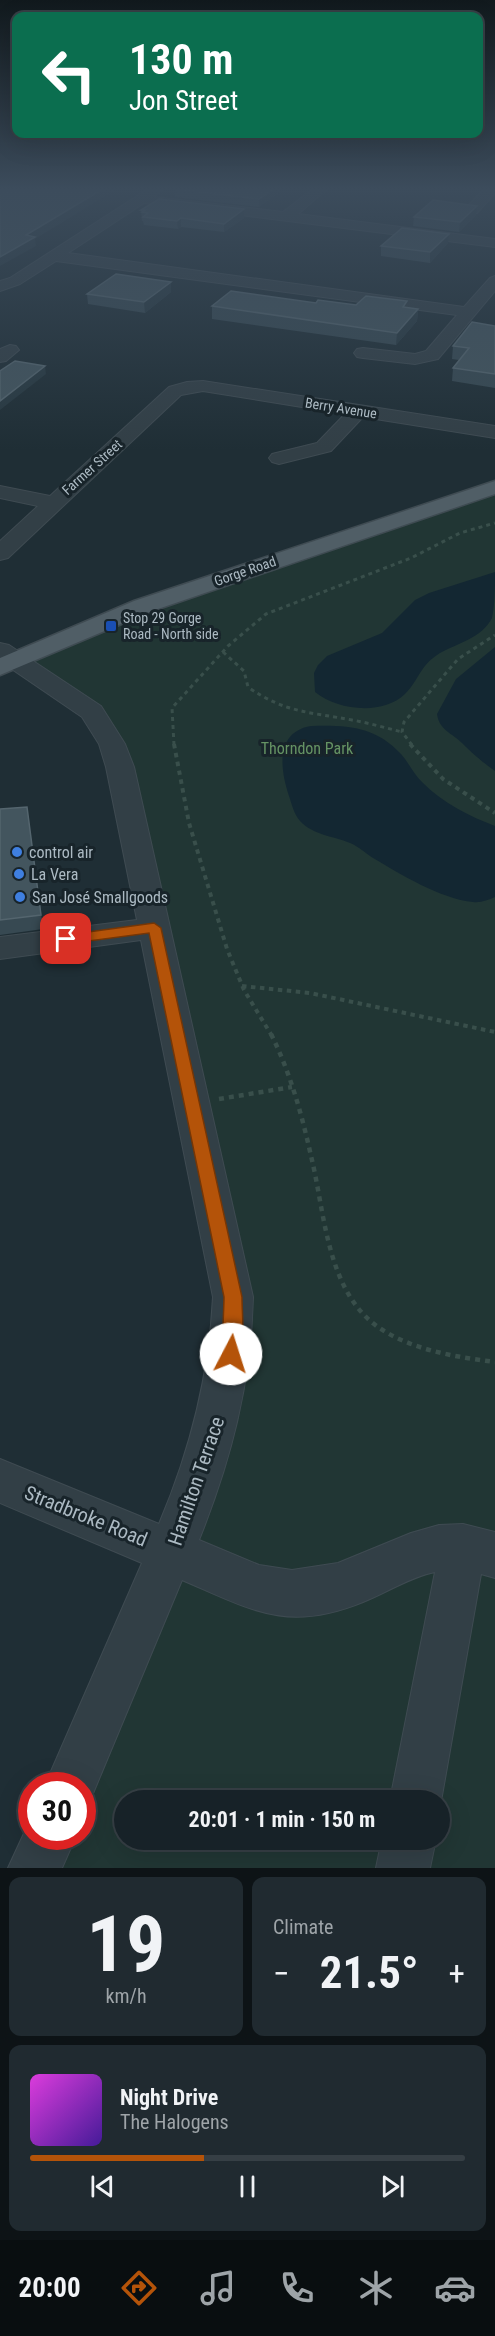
<!DOCTYPE html>
<meta charset="utf-8">
<style>
:root{--surface:#172228;--page:#202a30;--text:#f1f3f6;--muted:#9ea4a8;--line:#363f45;--accent:#b45309}
body{margin:0;font-family:"Roboto Condensed",sans-serif;background:var(--page);color:var(--text);height:100vh;display:flex;flex-direction:column;font-size:22px;white-space:nowrap}
*{box-sizing:border-box;margin:0}
p{font-size:20px;color:var(--muted)}
.icon{flex:none;width:33px;height:33px;fill:none;stroke:currentColor;stroke-width:2;stroke-linecap:round;stroke-linejoin:round}
.map{position:relative;height:1868px;overflow:hidden}
.drawer{display:flex;flex-direction:column;gap:9px;padding:9px;background:#0d1316;flex:1}
.drawer>*{flex:none}
.hud{position:absolute;left:12px;top:12px;width:471px;height:126px;border-radius:12px;box-shadow:0 6px 24px #0002,0 0 0 2px var(--line);background:#0b6e4f;color:#fff;overflow:hidden}
.speed{position:absolute;left:18px;top:1772px;display:flex;gap:12px;font-size:30px;font-weight:700;text-align:center}
.speed>*{display:grid;place-content:center;width:78px;height:78px;border-radius:50%;background:var(--surface);box-shadow:0 6px 24px #0002,0 0 0 2px var(--line);line-height:1}
.speed .limit{border:9px solid #d22;background:#fff;color:#111}
.pin{position:absolute;display:grid;place-items:center;width:51px;height:51px;color:#fff;margin:-26px;border-radius:12px;box-shadow:0 3px 9px #0006}
.me{position:absolute;width:66px;margin:-33px;rotate:5deg;stroke-linejoin:round;filter:drop-shadow(0 0 4px #0008)}
.turn{display:flex;align-items:center;gap:21px;height:126px;padding:0 18px;font-size:27px}
.turn .icon{width:78px;height:78px;stroke-width:2.5}
.turn b{display:block;font-size:42px;line-height:51px}
.big{font-size:45px;font-weight:700;line-height:1.1}
.drawer .widget{flex:1;display:flex;flex-direction:column;justify-content:center;gap:9px;min-width:0;padding:0 21px;border-radius:12px;background:var(--page)}
.drawer .dial{align-items:center;gap:0}
.dial b{font-size:78px;line-height:1}
.song{display:flex;align-items:center;gap:18px}
.cover{width:72px;height:72px;border-radius:9px;background:linear-gradient(135deg,hsl(300 70% 55%),hsl(260 70% 35%))}
.played{height:6px;border-radius:3px;background:linear-gradient(90deg,var(--accent) 40%,var(--line) 40%)}
.keys{display:flex;justify-content:space-around;direction:ltr}
.heat{display:flex;justify-content:space-between;align-items:center;font-size:33px;direction:ltr}
.drawer .tiles{flex:1;display:grid;gap:9px;grid-template-columns:1fr 1fr}
.widget:last-child{grid-column:span 2}
.trip{position:absolute;left:114px;top:1790px;width:336px;height:60px;border-radius:30px;background:var(--surface);box-shadow:0 6px 24px #0002,0 0 0 2px var(--line);font-weight:700;line-height:60px;text-align:center}
.tab-bar{display:flex;height:96px;justify-content:space-around;align-items:center;background:#090e10;color:var(--muted)}
.tab-bar .icon{width:42px;height:42px}
.tab-bar .current{color:var(--accent)}
.tab-bar b{font-size:27px;color:var(--text)}
.map>svg:first-child{display:block}
.green{fill:#213634;fill-rule:evenodd}
.water{fill:#132732}
.lines{fill:none;stroke-linecap:round;stroke-linejoin:round}
.minor-casing{stroke:#3f4b52;stroke-width:2}
.major-casing{stroke:#3f4b52;stroke-width:3}
.path-far2{stroke:#394f4b;stroke-width:3;stroke-dasharray:4 4;stroke-linecap:butt}
.path-far1{stroke:#394f4b;stroke-width:4;stroke-dasharray:4.5 4.5;stroke-linecap:butt}
.path{stroke:#394f4b;stroke-width:4.5;stroke-dasharray:5 5;stroke-linecap:butt}
.minor{fill:#323f46;fill-rule:evenodd}
.major{fill:#505e66;fill-rule:evenodd}
.wall{fill:#374952}
.shaded-wall{fill:#283941}
.building{fill:#43555e;stroke:#54656e;stroke-width:1.5}
.route{fill:#b45309;stroke:#753606;stroke-width:1.5}
.transit-dot{fill:#1a4fb4;stroke:#18242a;stroke-width:2}
.shop-dot{fill:#3f7fe0;stroke:#18242a;stroke-width:2}
.labels{text-anchor:middle;dominant-baseline:central;stroke-width:6;stroke-linejoin:round;paint-order:stroke}
.far-street-label{font-size:14px;fill:#acbac3;stroke:#18242a}
.far-poi-label{font-size:14px;fill:#acbac3;stroke:#18242a;text-anchor:start}
.park-label{font-size:16px;fill:#659364;stroke:#18242a}
.poi-label{font-size:16px;fill:#acbac3;stroke:#18242a;text-anchor:start}
.near-street-label{font-size:20px;fill:#acbac3;stroke:#18242a}
</style>
<div class="map">
<svg width="495" height="1868" viewBox="0 0 495 1868">
<rect width="100%" height="100%" fill="#1f2e35"/>
<path class="green" d="M 495,487 L 495,1868 L 35,1868 L 49,1836 L 82,1836 L 82,1785 L 233,1336 L 104,729 L 16,659 ZM 124,1800 L 440,1800 L 440,1839 L 124,1839 Z"/>
<g class="water">
<path d="M 495,572 C 495,586 495,605 492,618 C 482,638 458,643 440,653 C 419,666 420,679 405,694 C 382,716 337,710 315,692 L 314,673 L 318,665 L 327,656 L 382,633 L 415,600 L 429,593 Z"/>
<path d="M 495,647 L 495,771 C 480,760 475,756 462,743 C 452,733 439,730 437,714 L 456,679 Z"/>
<path d="M 311,726 C 347,725 375,726 401,754 C 409,763 414,775 423,783 C 443,803 469,816 495,826 L 495,897 C 488,900 481,903 473,902 C 441,899 400,874 373,858 C 365,853 358,846 350,843 C 333,836 313,835 300,821 C 294,814 292,805 289,796 C 280,769 275,732 311,726 Z"/>
</g>
<g class="lines">
<g class="minor-casing">
<g id="minor">
<polygon points="148,189 163,189 154,197 283,212 313,189 327,189 298,214 495,239 495,247 144,203 68,253 464,307 490,278 495,276 495,291 438,359 415,364 363,358 357,357 354,353 357,349 363,348 415,354 426,351 457,315 56,261 20,284 0,291 0,281 10,278"/>
<polygon points="484,189 495,189 495,193 477,213 467,213 465,210 467,207"/>
<polygon points="10,345 16,346 19,350 6,361 0,362 0,349"/>
<polygon points="203,381 495,426 495,438 363,417 331,451 279,464 272,462 269,458 272,454 317,443 345,414 203,391 181,395 8,558 0,560 0,541 38,506 0,498 0,486 50,496 169,387 187,382"/>
<path d="M 0,643 L 9,645 L 101,706 L 125,744 L 134,767 L 253,1297 C 251,1384 231,1460 199,1540 L 259,1565 L 292,1570 L 338,1563 L 411,1533 L 439,1525 L 463,1524 L 495,1532 L 495,1578 L 481,1574 L 440,1807 L 440,1800 L 390,1800 L 435,1572 C 410,1577 386,1593 363,1602 C 287,1633 252,1610 182,1580 L 89,1803 L 82,1806 L 82,1785 L 45,1785 L 142,1563 L 0,1503 L 0,1459 L 159,1524 C 190,1451 209,1377 213,1297 L 141,940 L 0,959 L 0,937 L 137,920 L 106,767 L 99,744 L 82,717 L 0,661 Z"/>
<polygon points="32,1816 32,1836 76,1836 62,1868 8,1868"/>
<polygon points="382,1839 436,1839 430,1868 376,1868"/>
</g>
</g>
<g class="major-casing">
<polygon id="major" points="495,481 495,494 152,611 0,675 0,658 134,601"/>
</g>
<g class="path-far2">
<path d="M 223,652 L 244,671 L 248,687 C 285,713 310,712 352,720 C 369,723 386,728 402,732"/>
<polyline points="174,745 172,708 228,646 266,614 411,558 460,533 495,523"/>
<polyline points="412,745 402,732 404,722 458,659 495,635"/>
</g>
<g class="path-far1">
<polyline points="174,744 189,823 227,949 244,990 272,1036"/>
<polyline points="410,744 443,779 495,813"/>
<polyline points="242,986 310,993 495,1032"/>
</g>
<g class="path">
<path d="M 271,1034 C 290,1072 302,1115 311,1156 C 325,1212 326,1290 378,1327 C 411,1350 456,1357 495,1362"/>
<polyline points="219,1099 292,1087"/>
</g>
<use href="#minor" class="minor"/>
<use href="#major" class="major"/>
</g>
<g class="wall">
<polygon points="175,189 281,189 281,191 259,207 175,197"/>
<polygon points="477,206 476,215 459,232 413,226 414,217"/>
<polygon points="141,210 244,218 224,232 181,227 178,229 144,225 143,221 142,221"/>
<polygon points="449,234 448,243 430,263 381,256 381,246"/>
<polygon points="171,282 171,292 145,313 88,304 87,294"/>
<polygon points="316,303 407,307 418,309 417,321 396,345 212,319 212,306"/>
<polygon points="495,326 495,388 452,381 453,368 459,360 452,359 453,346"/>
<polygon points="27,807 43,929 0,935 0,809"/>
</g>
<g class="shaded-wall">
<polygon points="103,189 117,189 35,239 36,246 0,266 0,257 26,235"/>
<polygon points="273,189 281,189 281,191 259,207 259,199"/>
<polygon points="477,206 476,215 459,232 460,222"/>
<polygon points="244,209 244,218 224,232 224,224"/>
<polygon points="181,218 181,227 178,229 177,221"/>
<polygon points="449,234 448,243 430,263 430,252"/>
<polygon points="171,282 171,292 145,313 144,302"/>
<polygon points="418,309 417,321 396,345 397,333"/>
<polygon points="45,366 46,374 0,410 0,401"/>
</g>
<g class="building">
<polygon points="0,189 103,189 26,235 35,237 0,257"/>
<polygon points="175,189 273,189 259,199"/>
<polygon points="159,199 244,209 224,224 181,218 177,221 143,217 148,213 142,212 145,210 141,210"/>
<polygon points="433,200 477,206 460,222 414,217"/>
<polygon points="402,228 449,234 430,252 381,246"/>
<polygon points="116,274 171,282 144,302 87,294"/>
<polygon points="231,291 316,303 318,300 356,305 366,296 407,301 403,307 418,309 397,333 212,306"/>
<polygon points="472,322 495,326 495,374 453,368 469,348 453,346"/>
<polygon points="15,361 45,366 0,401 0,371"/>
<polygon points="27,807 41,915 0,920 0,809"/>
</g>
<linearGradient id="sky" x2="0" y2="1"><stop stop-color="#11191d"/><stop offset="0.42" stop-color="#3c4c5c"/><stop offset="1" stop-color="#3c4c5c" stop-opacity="0"/></linearGradient>
<rect width="495" height="450" fill="url(#sky)"/>
<path class="route" d="M 154,923 L 161,928 L 242,1297 C 242,1317 246,1341 237,1360 L 231,1362 L 224,1360 C 221,1353 224,1309 224,1297 L 149,933 L 66,944 L 59,939 L 66,935 Z"/>
<rect class="transit-dot" x="105" y="620" width="12" height="12" rx="3"/>
<g class="shop-dot">
<circle cx="17" cy="852" r="6"/>
<circle cx="19" cy="874" r="6"/>
<circle cx="20" cy="897" r="6"/>
</g>
<g class="labels">
<g class="far-street-label">
<text transform="translate(341 408) rotate(9)">Berry Avenue</text>
<text transform="translate(92 467) rotate(-42)">Farmer Street</text>
<text transform="translate(245 571) rotate(-19)">Gorge Road</text>
</g>
<g class="far-poi-label">
<text x="123" y="618">Stop 29 Gorge<tspan x="123" dy="16">Road - North side</tspan></text>
</g>
<g class="park-label">
<text x="307" y="748">Thorndon Park</text>
</g>
<g class="poi-label">
<text x="29" y="852">control air</text>
<text x="31" y="874">La Vera</text>
<text x="32" y="897">San José Smallgoods</text>
</g>
<g class="near-street-label">
<text transform="translate(196 1481) rotate(-71)">Hamilton Terrace</text>
<text transform="translate(86 1516) rotate(22)">Stradbroke Road</text>
</g>
</g>
</svg>
<div class="speed"><div class="limit">30</div></div>
<div class="pin" style="left:66px;top:939px;background:#d93025"><svg class="icon" aria-label="arrive" viewBox="0 0 24 24"><path d="M6 21V4h12l-3 4 3 4H6"/></svg></div>
<svg class="me" style="left:231px;top:1354px" viewBox="-20 -20 40 40"><circle r="19" fill="#fff"/><path d="M0-13L10 11 0 6-10 11z" fill="#b45309"/></svg>
<div class="trip">20:01 · 1 min · 150 m</div>
<div class="hud">
<div class="turn"><svg class="icon" aria-label="left" viewBox="0 0 24 24"><path d="M17 20v-9H6M10 6l-5 5 5 5"/></svg><div><b>130 m</b>Jon Street</div></div>
</div>
</div>
<section class="drawer">
<div class="tiles">
<div class="widget dial"><b>19</b><p>km/h</p></div>
<div class="widget"><p>Climate</p>
<div class="heat"><a>−</a><b class="big">21.5°</b><a>+</a></div>
</div>
<div class="widget">
<div class="song"><i class="cover"></i><div><b>Night Drive</b><p>The Halogens</p></div></div>
<div class="played"></div>
<div class="keys"><svg class="icon" aria-label="previous" viewBox="0 0 24 24"><path d="M18 5L8 12l10 7zM5 5v14"/></svg><svg class="icon" aria-label="pause" viewBox="0 0 24 24"><path d="M8 5v14M16 5v14"/></svg><svg class="icon" aria-label="next" viewBox="0 0 24 24"><path d="M6 5l10 7-10 7zM19 5v14"/></svg></div>
</div>
</div>
</section>
<nav class="tab-bar">
<b>20:00</b>
<svg class="icon current" aria-label="directions" viewBox="0 0 24 24"><path d="M12 3l9 9-9 9-9-9zM9 14v-3h6M13 9l2 2-2 2"/></svg>
<svg class="icon" aria-label="music" viewBox="0 0 24 24"><path d="M9 18V5l10-2v13"/><circle cx="6" cy="18" r="3"/><circle cx="16" cy="16" r="3"/></svg>
<svg class="icon" aria-label="phone" viewBox="0 0 24 24"><path d="M5 4h4l2 5-3 2q2 4 5 5l2-3 5 2v4C11 20 4 13 5 4z"/></svg>
<svg class="icon" aria-label="climate" viewBox="0 0 24 24"><path d="M12 3v18M4 7l16 10M4 17L20 7"/></svg>
<svg class="icon" aria-label="car" viewBox="0 0 24 24"><path d="M5 17H2v-5l4-1 3-4h7l3 4 3 1v5h-3M9 17h6M6 11h13"/><circle cx="7" cy="17" r="2"/><circle cx="17" cy="17" r="2"/></svg>
</nav>
